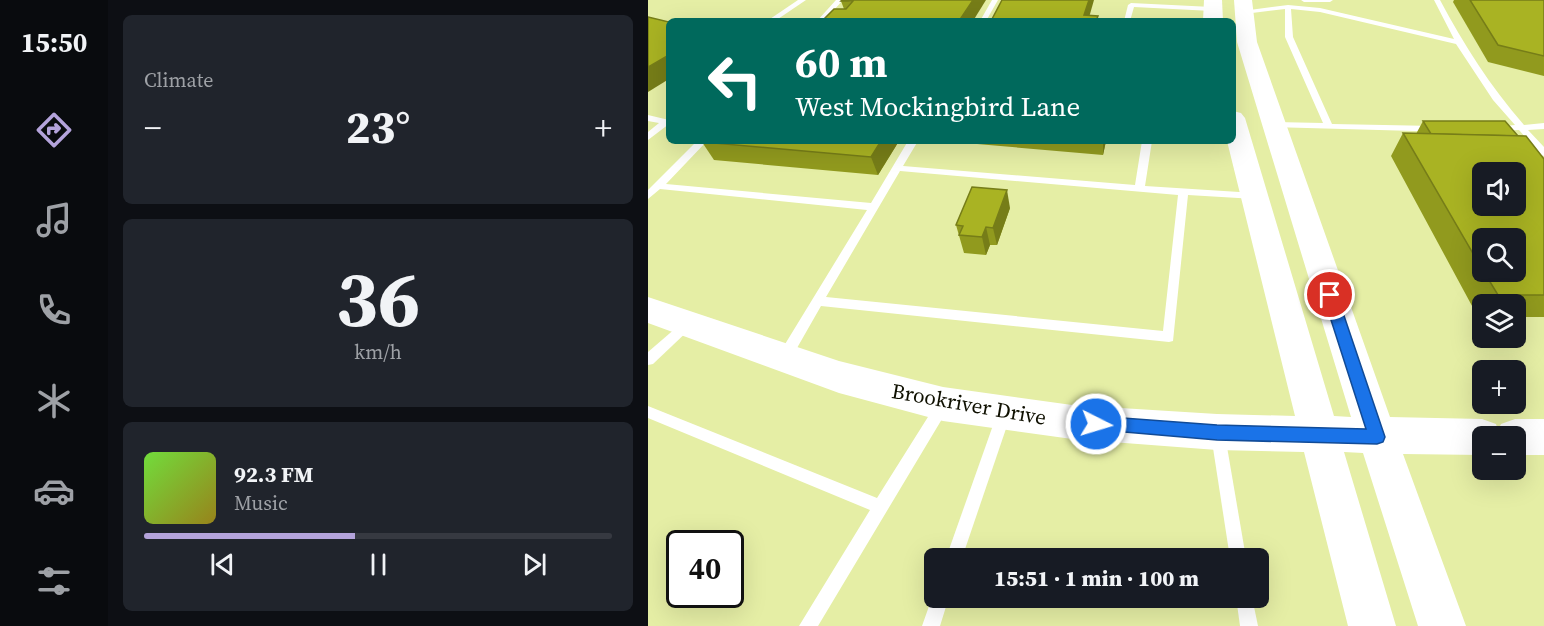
<!DOCTYPE html>
<meta charset="utf-8">
<style>
:root{--surface:#171b24;--page:#20242c;--text:#f1f3f6;--muted:#9ea1a6;--line:#363941;--accent:#b4a3db}
body{margin:0;font-family:"Source Serif 4",serif;background:var(--page);color:var(--text);height:100vh;display:flex;flex-direction:column;font-size:22px;white-space:nowrap}
*{box-sizing:border-box;margin:0}
p{font-size:20px;color:var(--muted)}
.icon{flex:none;width:33px;height:33px;fill:none;stroke:currentColor;stroke-width:2;stroke-linecap:round;stroke-linejoin:round}
.map{position:relative;flex:1;overflow:hidden}
.details{display:flex;flex-direction:column;gap:15px;padding:15px;background:#0d0f14;width:540px}
.details>*{flex:none}
.hud{position:absolute;left:18px;top:18px;width:570px;height:126px;border-radius:9px;box-shadow:0 6px 24px #0002;background:#00695c;color:#fff;overflow:hidden}
.fabs{position:absolute;left:824px;top:162px;display:grid;gap:12px}
.fabs a{display:grid;place-items:center;width:54px;height:54px;border-radius:9px;background:var(--surface);box-shadow:0 6px 24px #0002;font-size:30px}
.speed{position:absolute;left:18px;top:530px;display:flex;gap:12px;font-size:30px;font-weight:700;text-align:center}
.speed>*{display:grid;place-content:center;width:78px;height:78px;border-radius:50%;background:var(--surface);box-shadow:0 6px 24px #0002;line-height:1}
.speed .limit{border:3px solid #111;border-radius:9px;background:#fff;color:#111}
.pin{position:absolute;display:grid;place-items:center;width:51px;height:51px;color:#fff;margin:-26px;border:3px solid #fff;border-radius:50%;box-shadow:0 2px 6px #0007}
.me{position:absolute;width:66px;margin:-33px;rotate:95deg;stroke-linejoin:round;filter:drop-shadow(0 0 4px #0008)}
.turn{display:flex;align-items:center;gap:21px;height:126px;padding:0 30px;font-size:27px}
.turn .icon{width:78px;height:78px;stroke-width:2.5}
.turn b{display:block;font-size:42px;line-height:51px}
.big{font-size:45px;font-weight:800;line-height:1.1}
.details .card{flex:1;display:flex;flex-direction:column;justify-content:center;gap:9px;min-width:0;padding:0 21px;border-radius:9px;background:var(--page)}
.details .dial{align-items:center;gap:0}
.dial b{font-size:78px;line-height:1}
.song{display:flex;align-items:center;gap:18px}
.cover{width:72px;height:72px;border-radius:9px;background:linear-gradient(135deg,hsl(100 70% 55%),hsl(50 70% 35%))}
.played{height:6px;border-radius:3px;background:linear-gradient(90deg,var(--accent) 45%,var(--line) 45%)}
.keys{display:flex;justify-content:space-around;direction:ltr}
.heat{display:flex;justify-content:space-between;align-items:center;font-size:33px;direction:ltr}
.trip{position:absolute;left:276px;top:548px;width:345px;height:60px;border-radius:9px;background:var(--surface);box-shadow:0 6px 24px #0002;font-weight:800;line-height:60px;text-align:center}
main{display:flex;flex:1;min-height:0}
.menu{display:flex;flex-direction:column;width:108px;justify-content:space-around;align-items:center;background:#090b0e;color:var(--muted)}
.menu .icon{width:42px;height:42px}
.menu .active{color:var(--accent)}
.menu b{font-size:27px;color:var(--text)}
.map>svg:first-child{display:block}
.lines{fill:none;stroke-linecap:round;stroke-linejoin:round}
.lane{fill:#fff;fill-rule:evenodd}
.secondary{fill:#fff;fill-rule:evenodd}
.wall{fill:#919a1e;fill-rule:evenodd}
.shaded-wall{fill:#767d18}
.building{fill:#a9b323;stroke:#767d18;stroke-width:1.5;fill-rule:evenodd}
.route{fill:#1a73e8;stroke:#114b97;stroke-width:1.5}
.labels{text-anchor:middle;dominant-baseline:central;stroke-width:6;stroke-linejoin:round;paint-order:stroke}
.street-label{font-size:21px;fill:#0f1000;stroke:#fff}
</style>
<main>
<nav class="menu">
<b>15:50</b>
<svg class="icon active" aria-label="directions" viewBox="0 0 24 24"><path d="M12 3l9 9-9 9-9-9zM9 14v-3h6M13 9l2 2-2 2"/></svg>
<svg class="icon" aria-label="music" viewBox="0 0 24 24"><path d="M9 18V5l10-2v13"/><circle cx="6" cy="18" r="3"/><circle cx="16" cy="16" r="3"/></svg>
<svg class="icon" aria-label="phone" viewBox="0 0 24 24"><path d="M5 4h4l2 5-3 2q2 4 5 5l2-3 5 2v4C11 20 4 13 5 4z"/></svg>
<svg class="icon" aria-label="climate" viewBox="0 0 24 24"><path d="M12 3v18M4 7l16 10M4 17L20 7"/></svg>
<svg class="icon" aria-label="car" viewBox="0 0 24 24"><path d="M5 17H2v-5l4-1 3-4h7l3 4 3 1v5h-3M9 17h6M6 11h13"/><circle cx="7" cy="17" r="2"/><circle cx="17" cy="17" r="2"/></svg>
<svg class="icon" aria-label="filters" viewBox="0 0 24 24"><path d="M4 7h16M4 17h16"/><circle cx="9" cy="7" r="2"/><circle cx="15" cy="17" r="2"/></svg>
</nav>
<section class="details">
<div class="card"><p>Climate</p>
<div class="heat"><a>−</a><b class="big">23°</b><a>+</a></div>
</div>
<div class="card dial"><b>36</b><p>km/h</p></div>
<div class="card">
<div class="song"><i class="cover"></i><div><b>92.3 FM</b><p>Music</p></div></div>
<div class="played"></div>
<div class="keys"><svg class="icon" aria-label="previous" viewBox="0 0 24 24"><path d="M18 5L8 12l10 7zM5 5v14"/></svg><svg class="icon" aria-label="pause" viewBox="0 0 24 24"><path d="M8 5v14M16 5v14"/></svg><svg class="icon" aria-label="next" viewBox="0 0 24 24"><path d="M6 5l10 7-10 7zM19 5v14"/></svg></div>
</div>
</section>
<div class="map">
<svg width="896" height="626" viewBox="0 0 896 626">
<rect width="100%" height="100%" fill="#e5eea5"/>
<g class="lines">
<g class="lane">
<polygon points="150,0 158,0 127,21 119,21"/>
<polygon points="188,0 195,0 176,21 169,21"/>
<polygon points="344,0 350,0 338,21 332,21"/>
<polygon points="653,0 685,0 682,2 656,2"/>
<path d="M 786,0 L 792,0 C 816,45 842,86 876,125 L 896,123 L 896,129 L 880,130 L 896,147 L 896,156 L 893,155 L 871,130 L 846,131 L 846,127 L 867,125 L 845,100 L 808,44 L 672,12 L 643,9 L 645,37 L 684,124 L 787,126 L 791,129 L 787,132 L 767,131 L 623,127 L 622,125 L 626,122 L 675,123 L 637,37 L 637,9 L 596,14 L 593,12 L 594,11 L 640,5 L 672,8 L 806,39 Z"/>
<polygon points="483,3 564,7 567,9 564,11 486,7 482,21 476,21 480,5"/>
<polygon points="0,115 21,120 21,124 0,140 0,132 11,123 0,121"/>
<path d="M 49,141 L 59,141 L 18,184 L 223,203 L 260,141 L 270,141 L 255,166 L 487,185 L 494,141 L 504,141 L 497,186 L 607,193 L 612,196 L 607,199 L 540,195 L 525,341 L 521,342 L 173,306 L 141,362 L 136,363 L 131,362 L 130,358 L 131,354 L 219,210 L 12,189 L 0,199 L 0,190 ZM 252,171 L 530,195 L 515,331 L 178,297 Z"/>
<polygon points="40,319 44,321 46,324 44,327 5,364 0,365 0,352 36,321"/>
<polygon points="295,399 300,401 302,405 300,409 170,626 151,626 222,510 0,418 0,406 229,498 290,401"/>
<polygon points="356,408 361,410 363,414 314,558 298,558 349,414 351,410"/>
<polygon points="570,428 575,430 577,435 598,558 582,558 563,435 565,430"/>
<polygon points="286,592 286,597 301,597 292,626 274,626"/>
<polygon points="588,597 604,597 610,626 592,626"/>
</g>
<g class="secondary">
<polygon points="556,0 574,0 575,21 555,21"/>
<polygon points="586,0 604,0 609,42 742,417 834,419 848,424 850,430 853,424 867,419 896,419 896,455 867,455 867,436 834,436 834,455 755,454 818,626 770,626 715,453 696,452 748,626 700,626 656,452 569,450 424,439 295,421 191,393 0,323 0,297 191,361 295,387 424,405 569,414 647,416 579,141 585,141 585,111 593,113 597,118 686,416 703,417 589,42"/>
</g>
</g>
<g class="wall">
<polygon points="194,0 325,21 196,9 193,1"/>
<polygon points="806,0 896,0 896,76 840,62 805,2"/>
<path d="M 775,121 L 870,136 L 896,159 L 896,317 L 867,317 L 867,304 L 834,304 L 834,317 L 830,317 L 743,156 L 755,133 L 768,134 ZM 834,238 L 867,272 L 834,272 Z"/>
<polygon points="251,141 230,175 66,160 54,142"/>
<polygon points="294,141 458,141 455,155"/>
<polygon points="362,208 349,245 342,245 338,255 316,253 308,225"/>
</g>
<g class="shaded-wall">
<polygon points="325,0 338,0 325,21 311,21"/>
<polygon points="441,0 446,0 440,21 436,15"/>
<polygon points="21,55 21,79 0,92 0,67"/>
<polygon points="233,141 251,141 230,175 223,157"/>
<polygon points="455,141 458,141 455,155"/>
<polygon points="359,190 362,208 349,245 345,228"/>
<polygon points="338,227 342,245 338,255 334,237"/>
</g>
<g class="building">
<polygon points="194,0 325,0 311,21 174,21 186,9 198,9 205,1 193,1"/>
<polygon points="354,0 441,0 436,15 450,16 448,21 343,21"/>
<polygon points="822,0 896,0 896,56 850,45"/>
<polygon points="0,17 21,22 21,55 0,67"/>
<polygon points="775,121 857,121 870,136 783,134"/>
<path d="M 755,133 L 878,136 L 896,159 L 896,295 L 850,295 L 836,272 L 867,272 L 867,238 L 834,238 L 834,269 ZM 834,172 L 867,172 L 867,206 L 834,206 Z"/>
<polygon points="55,141 233,141 223,157 54,142"/>
<polygon points="324,187 359,190 345,228 338,227 334,237 311,235 315,226 308,225"/>
</g>
<polygon class="route" points="682,290 689,295 737,437 735,442 729,444 569,440 442,429 440,424 442,418 448,416 569,425 718,429 675,295"/>
<g class="labels">
<g class="street-label">
<text transform="translate(321 404) rotate(10)">Brookriver Drive</text>
</g>
</g>
</svg>
<div class="fabs">
<a><svg class="icon" aria-label="sound" viewBox="0 0 24 24"><path d="M4 9h4l5-4v14l-5-4H4zM17 9q2 3 0 6"/></svg></a>
<a><svg class="icon" aria-label="search" viewBox="0 0 24 24"><circle cx="10" cy="10" r="6"/><path d="M15 15l6 6"/></svg></a>
<a><svg class="icon" aria-label="layers" viewBox="0 0 24 24"><path d="M12 4l9 5-9 5-9-5zM3 14l9 5 9-5"/></svg></a>
<a>+</a>
<a>−</a>
</div>
<div class="speed"><div class="limit">40</div></div>
<div class="pin" style="left:682px;top:295px;background:#d93025"><svg class="icon" aria-label="arrive" viewBox="0 0 24 24"><path d="M6 21V4h12l-3 4 3 4H6"/></svg></div>
<svg class="me" style="left:448px;top:424px" viewBox="-20 -20 40 40"><circle r="17" fill="#1a73e8" stroke="#fff" stroke-width="3"/><path d="M0-11L8 9 0 5-8 9z" fill="#fff"/></svg>
<div class="trip">15:51 · 1 min · 100 m</div>
<div class="hud">
<div class="turn"><svg class="icon" aria-label="left" viewBox="0 0 24 24"><path d="M17 20v-9H6M10 6l-5 5 5 5"/></svg><div><b>60 m</b>West Mockingbird Lane</div></div>
</div>
</div>
</main>
